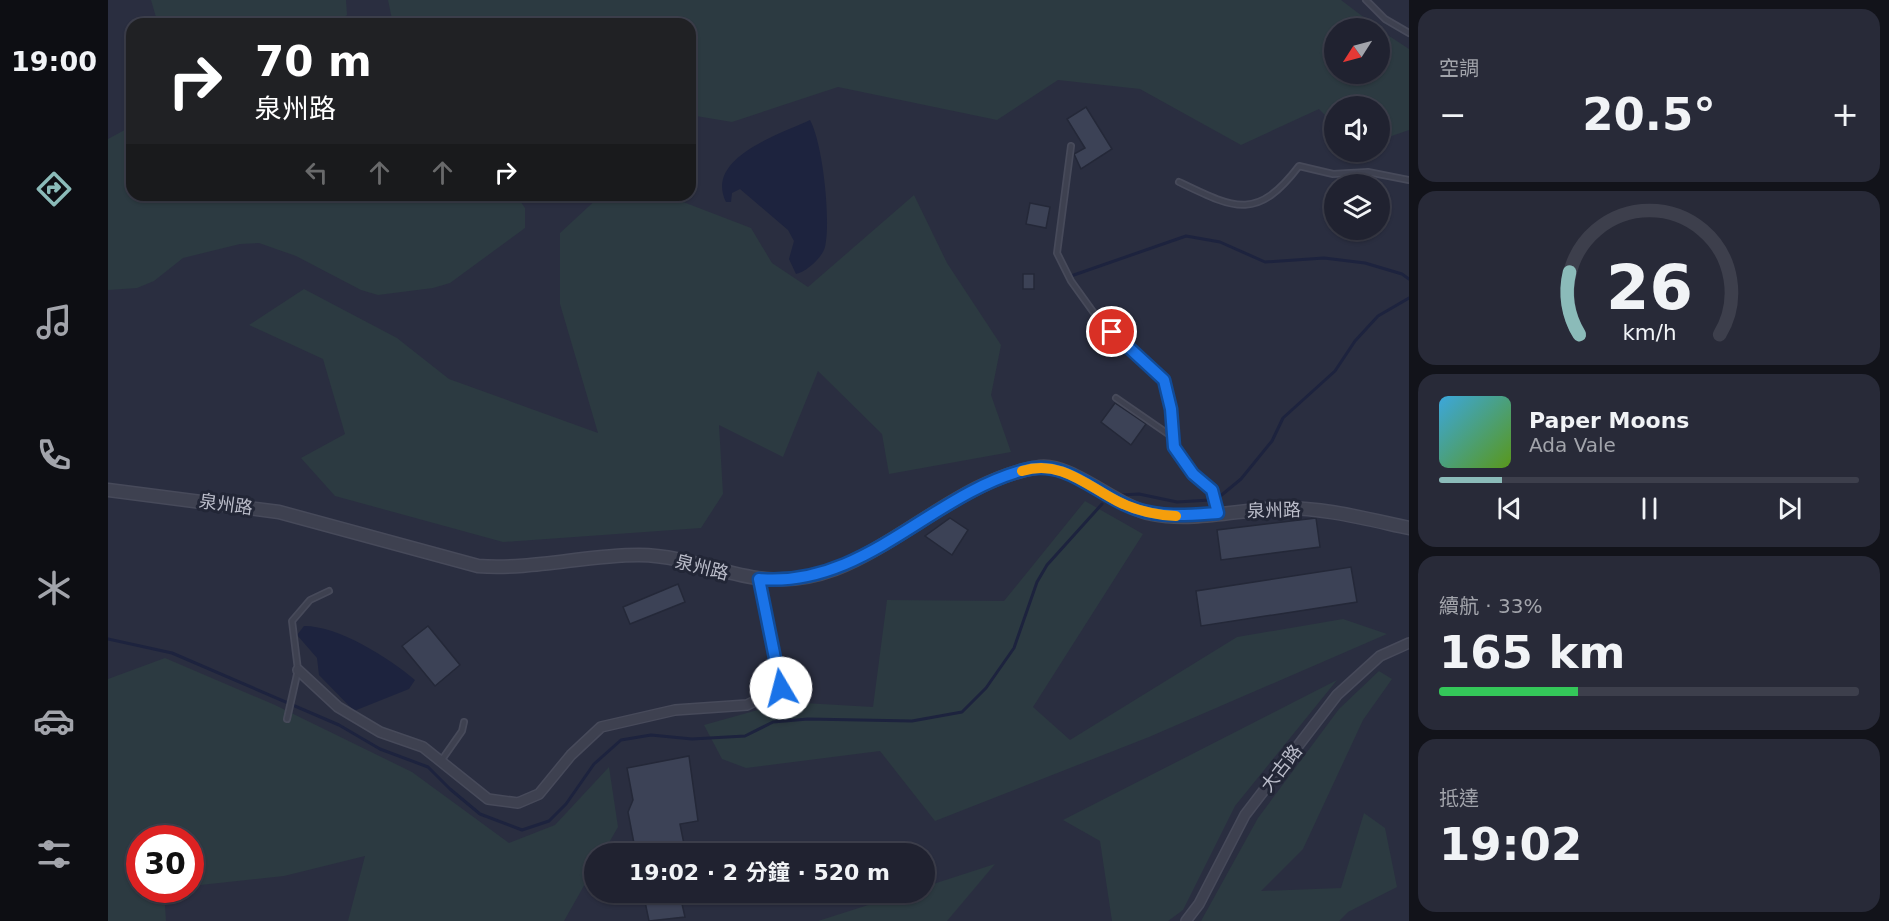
<!DOCTYPE html>
<html lang="zh-TW">
<meta charset="utf-8">
<style>
:root{--surface:#202230;--page:#282a38;--text:#f1f3f6;--muted:#a2a4ab;--line:#3d3f4c;--accent:#8bbbb9}
body{margin:0;font-family:"DejaVu Sans","Noto Sans TC",sans-serif;background:var(--page);color:var(--text);height:100vh;display:flex;flex-direction:column;font-size:22px;white-space:nowrap}
*{box-sizing:border-box;margin:0}
p{font-size:20px;color:var(--muted)}
.icon{flex:none;width:33px;height:33px;fill:none;stroke:currentColor;stroke-width:2;stroke-linecap:round;stroke-linejoin:round}
.map{position:relative;flex:1;overflow:hidden}
.details{display:flex;flex-direction:column;gap:9px;padding:9px;background:#12131a;width:480px}
.details>*{flex:none}
.top-card{position:absolute;left:18px;top:18px;width:570px;height:183px;border-radius:18px;box-shadow:0 2px 4px #0004,0 0 0 2px var(--line);background:#202124;color:#fff;overflow:hidden}
.needle{width:39px;rotate:234deg}
.controls{position:absolute;left:1216px;top:18px;display:grid;gap:12px}
.controls a{display:grid;place-items:center;width:66px;height:66px;border-radius:50%;background:var(--surface);box-shadow:0 2px 4px #0004,0 0 0 2px var(--line);font-size:30px}
.speed{position:absolute;left:18px;top:825px;display:flex;gap:12px;font-size:30px;font-weight:700;text-align:center}
.speed>*{display:grid;place-content:center;width:78px;height:78px;border-radius:50%;background:var(--surface);box-shadow:0 2px 4px #0004,0 0 0 2px var(--line);line-height:1}
.speed .limit{border:9px solid #d22;background:#fff;color:#111}
.pin{position:absolute;display:grid;place-items:center;width:51px;height:51px;color:#fff;margin:-26px;border:3px solid #fff;border-radius:50%;box-shadow:0 2px 6px #0007}
.me{position:absolute;width:66px;margin:-33px;rotate:352deg;stroke-linejoin:round;filter:drop-shadow(0 0 4px #0008)}
.turn{display:flex;align-items:center;gap:21px;height:126px;padding:0 30px;font-size:27px}
.turn .icon{width:78px;height:78px;stroke-width:2.5}
.turn b{display:block;font-size:42px;line-height:51px}
.lanes{display:flex;align-items:center;height:57px;padding:0 30px;background:#0003;justify-content:center;gap:30px;direction:ltr}
.lanes .off{opacity:.35}
.big{font-size:45px;font-weight:700;line-height:1.1}
.details .widget{flex:1;display:flex;flex-direction:column;justify-content:center;gap:9px;min-width:0;padding:0 21px;border-radius:18px;background:var(--page)}
.details .dial{align-items:center;gap:0}
.dial svg{height:156px;overflow:visible;fill:none;stroke:var(--line);stroke-width:7;stroke-linecap:round;text-anchor:middle}
.dial text{fill:var(--text);stroke:none}
.song{display:flex;align-items:center;gap:18px}
.cover{width:72px;height:72px;border-radius:9px;background:linear-gradient(135deg,hsl(200 70% 55%),hsl(90 70% 35%))}
.played{height:6px;border-radius:3px;background:linear-gradient(90deg,var(--accent) 15%,var(--line) 15%)}
.keys{display:flex;justify-content:space-around;direction:ltr}
.heat{display:flex;justify-content:space-between;align-items:center;font-size:33px;direction:ltr}
.charge{height:9px;border-radius:4px;background:linear-gradient(90deg,#34c759 33%,var(--line) 0)}
.trip{position:absolute;left:476px;top:843px;width:351px;height:60px;border-radius:30px;background:var(--surface);box-shadow:0 2px 4px #0004,0 0 0 2px var(--line);font-weight:700;line-height:60px;text-align:center}
main{display:flex;flex:1;min-height:0}
.tabs{display:flex;flex-direction:column;width:108px;justify-content:space-around;align-items:center;background:#0d0e13;color:var(--muted)}
.tabs .icon{width:42px;height:42px}
.tabs .selected{color:var(--accent)}
.tabs b{font-size:27px;color:var(--text)}
.map>svg:first-child{display:block}
.green{fill:#2c3a41}
.water{fill:#1d233e}
.lines{fill:none;stroke-linecap:round;stroke-linejoin:round}
.stream{stroke:#1d233e;stroke-width:3}
.building{fill:#3c4256;stroke:#242838;stroke-width:1.5}
.service-casing{stroke:#474a5a;stroke-width:8}
.minor-casing{stroke:#474a5a;stroke-width:12}
.tertiary-casing{stroke:#474a5a;stroke-width:15}
.service{stroke:#3e4150;stroke-width:4.5}
.minor{stroke:#3e4150;stroke-width:9}
.tertiary{stroke:#3e4150;stroke-width:12}
.route-casing{stroke:#114b97;stroke-width:15}
.route{stroke:#1a73e8;stroke-width:10}
.slow{stroke:#f59e0b;stroke-width:10}
.labels{text-anchor:middle;dominant-baseline:central;stroke-width:6;stroke-linejoin:round;paint-order:stroke}
.street-label{font-size:18px;fill:#bbbdca;stroke:#222636}
</style>
<main>
<nav class="tabs">
<b>19:00</b>
<svg class="icon selected" aria-label="directions" viewBox="0 0 24 24"><path d="M12 3l9 9-9 9-9-9zM9 14v-3h6M13 9l2 2-2 2"/></svg>
<svg class="icon" aria-label="music" viewBox="0 0 24 24"><path d="M9 18V5l10-2v13"/><circle cx="6" cy="18" r="3"/><circle cx="16" cy="16" r="3"/></svg>
<svg class="icon" aria-label="phone" viewBox="0 0 24 24"><path d="M5 4h4l2 5-3 2q2 4 5 5l2-3 5 2v4C11 20 4 13 5 4z"/></svg>
<svg class="icon" aria-label="climate" viewBox="0 0 24 24"><path d="M12 3v18M4 7l16 10M4 17L20 7"/></svg>
<svg class="icon" aria-label="car" viewBox="0 0 24 24"><path d="M5 17H2v-5l4-1 3-4h7l3 4 3 1v5h-3M9 17h6M6 11h13"/><circle cx="7" cy="17" r="2"/><circle cx="17" cy="17" r="2"/></svg>
<svg class="icon" aria-label="filters" viewBox="0 0 24 24"><path d="M4 7h16M4 17h16"/><circle cx="9" cy="7" r="2"/><circle cx="15" cy="17" r="2"/></svg>
</nav>
<div class="map">
<svg width="1301" height="921" viewBox="0 0 1301 921">
<rect width="100%" height="100%" fill="#2a2e40"/>
<g class="green">
<polygon points="43,0 238,0 239,15 229,24 50,24"/>
<polygon points="280,0 1233,0 1270,28 1227,28 1227,74 1272,74 1272,30 1301,49 1301,130 1272,140 1272,106 1227,106 1227,125 1211,109 1133,145 1032,89 950,80 889,120 730,87 624,122 582,115 582,24 285,24"/>
<polygon points="24,126 24,195 408,195 417,208 417,228 342,283 325,288 270,295 253,290 188,256 151,243 132,244 75,258 46,281 29,288 0,290 0,139"/>
<polygon points="493,195 557,195 643,228 664,263 700,287 806,195 839,263 893,345 883,395 903,452 781,474 774,434 710,371 675,457 611,425 615,494 593,528 395,542 227,496 193,458 237,434 215,359 141,325 196,289 289,338 341,379 490,433 452,304 452,233"/>
<polygon points="977,501 1035,534 925,707 962,740 1129,637 1235,619 1279,634 1041,737 827,821 772,751 638,768 614,759 596,725 679,702 765,707 779,600 896,601"/>
<polygon points="57,658 167,705 304,772 401,843 447,825 501,767 510,827 495,853 486,854 486,868 456,921 240,921 257,856 176,876 83,886 82,838 32,838 32,890 56,890 58,921 0,921 0,679"/>
<polygon points="1271,671 1284,679 1255,720 1195,849 1153,891 1233,888 1256,813 1277,828 1289,887 1240,912 1231,921 1093,921 1150,818 1231,709"/>
<polygon points="1229,680 1127,806 1075,910 1060,921 1004,921 992,841 955,820"/>
<polygon points="887,864 839,921 710,921 798,893 816,892 816,887"/>
</g>
<g class="water">
<path d="M 702,120 C 715,144 723,220 717,247 C 714,258 698,272 688,274 L 681,259 L 686,241 L 680,230 L 632,189 L 624,193 L 623,202 L 618,202 C 596,158 672,134 702,120 Z"/>
<path d="M 196,626 C 231,626 281,658 307,680 L 301,689 L 246,711 L 211,675 L 209,658 L 189,635 Z"/>
</g>
<g class="lines">
<g class="stream">
<polyline points="963,276 1078,236 1112,242 1157,262 1216,258 1257,263 1294,274 1301,279"/>
<polyline points="1013,495 1031,494 1069,502 1102,500"/>
<polyline points="1110,498 1133,479 1164,441 1175,418 1227,371 1247,341 1270,316 1301,298"/>
<polyline points="0,639 64,653 231,725 272,749 320,767 342,789 372,814 414,830 441,821 458,804 486,764 513,740 543,735 584,739 637,736 665,722 700,719 804,721 854,712 878,688 906,648 929,582 939,565 994,504"/>
</g>
</g>
<g class="building">
<polygon points="978,107 1004,149 973,169 966,154 977,148 959,119"/>
<polygon points="922,203 942,207 938,228 918,224"/>
<rect x="915" y="274" width="11" height="15"/>
<polygon points="1007,403 1038,424 1023,445 993,422"/>
<polygon points="842,518 860,530 844,555 817,536"/>
<polygon points="1208,518 1212,547 1113,560 1109,530"/>
<polygon points="1243,567 1249,602 1093,626 1088,591"/>
<polygon points="570,584 577,602 522,624 515,607"/>
<polygon points="320,626 352,665 327,686 294,646"/>
<polygon points="581,756 590,821 572,824 578,854 528,854 520,812 525,800 519,768"/>
<polygon points="535,892 579,892 581,903 574,904 577,917 541,921"/>
</g>
<g class="lines">
<g class="service-casing">
<g id="service">
<polyline points="1258,0 1277,19 1301,33"/>
<polyline points="963,146 949,253 963,281 991,320 1056,380 1063,409 1066,438"/>
<path d="M 1071,182 C 1127,209 1149,221 1191,166 L 1225,174 L 1260,172 L 1301,180"/>
<polyline points="1008,398 1066,438 1066,447 1085,474 1104,490 1110,513"/>
<polyline points="179,719 190,670 184,621 202,600 221,591"/>
<polyline points="333,761 354,731 356,722"/>
</g>
</g>
<g class="minor-casing">
<g id="minor">
<polyline points="190,670 230,707 272,732 315,747 380,799 410,803 431,794 463,755 493,727 567,710 639,705 673,688 651,579"/>
<polyline points="1078,921 1091,904 1137,815 1229,695 1272,656 1301,643"/>
</g>
</g>
<g class="tertiary-casing">
<path id="tertiary" d="M 0,490 L 171,512 L 370,566 C 424,570 477,555 531,555 C 605,556 646,599 727,569 C 796,542 859,477 932,467 C 963,463 1009,507 1044,514 C 1084,522 1130,510 1171,508 C 1214,507 1259,519 1301,528"/>
</g>
<use href="#service" class="service"/>
<use href="#minor" class="minor"/>
<use href="#tertiary" class="tertiary"/>
</g>
<g class="lines">
<g class="route-casing">
<path id="route" d="M 673,688 L 651,579 C 756,588 822,495 916,470 C 960,458 990,497 1028,509 C 1056,518 1082,515 1110,513 L 1104,490 L 1085,474 L 1066,447 L 1063,409 L 1056,380 L 1004,332"/>
</g>
<use href="#route" class="route"/>
<path class="slow" d="M 914,471 C 952,459 978,485 1009,501 C 1028,511 1047,515 1068,516"/>
</g>
<g class="labels">
<g class="street-label">
<text transform="translate(118 504) rotate(8)">泉州路</text>
<text transform="translate(1166 510) rotate(-1)">泉州路</text>
<text transform="translate(594 567) rotate(14)">泉州路</text>
<text transform="translate(1173 768) rotate(-52)">大古路</text>
</g>
</g>
</svg>
<div class="controls">
<a><svg class="needle" viewBox="-14 -14 28 28"><path d="M0-13l5 13h-10z" fill="#e53935"/><path d="M0 13l5-13h-10z" fill="#a2a4ab"/></svg></a>
<a><svg class="icon" aria-label="sound" viewBox="0 0 24 24"><path d="M4 9h4l5-4v14l-5-4H4zM17 9q2 3 0 6"/></svg></a>
<a><svg class="icon" aria-label="layers" viewBox="0 0 24 24"><path d="M12 4l9 5-9 5-9-5zM3 14l9 5 9-5"/></svg></a>
</div>
<div class="speed"><div class="limit">30</div></div>
<div class="pin" style="left:1004px;top:332px;background:#d93025"><svg class="icon" aria-label="arrive" viewBox="0 0 24 24"><path d="M6 21V4h12l-3 4 3 4H6"/></svg></div>
<svg class="me" style="left:673px;top:688px" viewBox="-20 -20 40 40"><circle r="19" fill="#fff"/><path d="M0-13L10 11 0 6-10 11z" fill="#1a73e8"/></svg>
<div class="trip">19:02 · 2 分鐘 · 520 m</div>
<div class="top-card">
<div class="turn"><svg class="icon" aria-label="right" viewBox="0 0 24 24"><path d="M7 20v-9h11M14 6l5 5-5 5"/></svg><div><b>70 m</b>泉州路</div></div>
<div class="lanes"><svg class="icon off" aria-label="left" viewBox="0 0 24 24"><path d="M17 20v-9H6M10 6l-5 5 5 5"/></svg><svg class="icon off" aria-label="ahead" viewBox="0 0 24 24"><path d="M12 20V5M6 11l6-6 6 6"/></svg><svg class="icon off" aria-label="ahead" viewBox="0 0 24 24"><path d="M12 20V5M6 11l6-6 6 6"/></svg><svg class="icon" aria-label="right" viewBox="0 0 24 24"><path d="M7 20v-9h11M14 6l5 5-5 5"/></svg></div>
</div>
</div>
<section class="details">
<div class="widget"><p>空調</p>
<div class="heat"><a>−</a><b class="big">20.5°</b><a>+</a></div>
</div>
<div class="widget dial"><svg viewBox="0 0 100 80">
<path d="M14 69A42 42 0 1 1 86 69"/>
<path d="M14 69A42 42 0 0 1 9 37" stroke="#8bbbb9"/>
<text x="50" y="56" font-size="32" font-weight="700">26</text>
<text x="50" y="72" font-size="11">km/h</text>
</svg></div>
<div class="widget">
<div class="song"><i class="cover"></i><div><b>Paper Moons</b><p>Ada Vale</p></div></div>
<div class="played"></div>
<div class="keys"><svg class="icon" aria-label="previous" viewBox="0 0 24 24"><path d="M18 5L8 12l10 7zM5 5v14"/></svg><svg class="icon" aria-label="pause" viewBox="0 0 24 24"><path d="M8 5v14M16 5v14"/></svg><svg class="icon" aria-label="next" viewBox="0 0 24 24"><path d="M6 5l10 7-10 7zM19 5v14"/></svg></div>
</div>
<div class="widget"><p>續航 · 33%</p><b class="big">165 km</b><div class="charge"></div></div>
<div class="widget"><p>抵達</p><b class="big">19:02</b></div>
</section>
</main>
